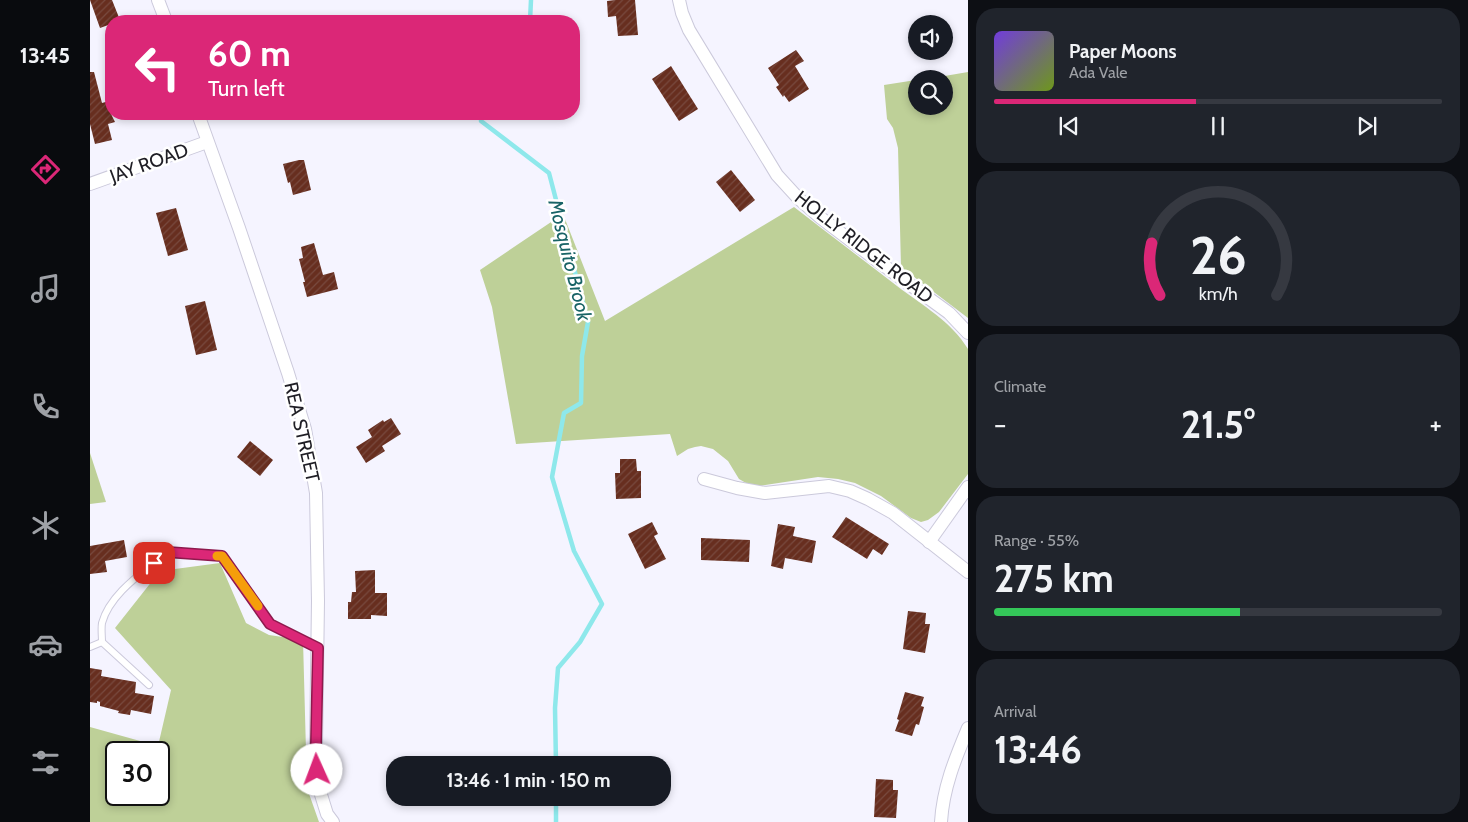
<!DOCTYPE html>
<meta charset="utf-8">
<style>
:root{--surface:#171b24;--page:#20242c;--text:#f1f3f6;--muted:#9ea1a6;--line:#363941;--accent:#db2777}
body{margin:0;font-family:Cabin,sans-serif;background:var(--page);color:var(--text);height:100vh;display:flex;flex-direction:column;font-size:19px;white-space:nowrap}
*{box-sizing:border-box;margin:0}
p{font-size:16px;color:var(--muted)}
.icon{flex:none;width:28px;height:28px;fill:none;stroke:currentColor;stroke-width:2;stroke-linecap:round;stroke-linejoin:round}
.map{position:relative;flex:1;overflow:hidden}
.panel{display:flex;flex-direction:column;gap:8px;padding:8px;background:#0d0f14;width:500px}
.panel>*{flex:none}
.top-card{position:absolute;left:15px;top:15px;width:475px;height:105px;border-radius:20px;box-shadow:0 2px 8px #0003;background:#db2777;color:#fff;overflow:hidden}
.tools{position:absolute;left:818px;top:15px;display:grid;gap:10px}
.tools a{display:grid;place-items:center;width:45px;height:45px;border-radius:50%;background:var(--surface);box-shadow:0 2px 8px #0003;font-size:25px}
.speed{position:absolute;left:15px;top:741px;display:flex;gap:10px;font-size:25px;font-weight:700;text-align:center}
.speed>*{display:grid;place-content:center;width:65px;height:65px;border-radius:50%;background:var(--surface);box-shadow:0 2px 8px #0003;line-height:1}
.speed .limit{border:2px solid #111;border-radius:8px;background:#fff;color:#111}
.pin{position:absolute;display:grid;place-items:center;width:42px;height:42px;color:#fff;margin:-21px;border-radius:10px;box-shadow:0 2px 8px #0006}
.me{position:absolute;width:55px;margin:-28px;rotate:358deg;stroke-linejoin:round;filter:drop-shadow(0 0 4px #0008)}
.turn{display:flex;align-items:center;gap:18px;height:105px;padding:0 20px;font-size:22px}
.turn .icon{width:65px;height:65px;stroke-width:2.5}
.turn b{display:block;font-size:35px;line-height:42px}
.big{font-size:38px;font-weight:700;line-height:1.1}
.panel .widget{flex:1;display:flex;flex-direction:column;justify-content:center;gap:8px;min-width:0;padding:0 18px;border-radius:20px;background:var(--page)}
.panel .dial{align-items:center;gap:0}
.dial svg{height:130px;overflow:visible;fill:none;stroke:var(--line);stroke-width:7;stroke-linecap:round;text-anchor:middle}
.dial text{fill:var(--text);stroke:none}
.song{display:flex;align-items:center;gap:15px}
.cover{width:60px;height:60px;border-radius:8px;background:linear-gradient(135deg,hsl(260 70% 55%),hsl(80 70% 35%))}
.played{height:5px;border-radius:2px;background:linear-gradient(90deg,var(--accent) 45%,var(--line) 45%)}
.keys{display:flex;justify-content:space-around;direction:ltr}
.heat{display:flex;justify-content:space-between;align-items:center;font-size:28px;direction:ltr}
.charge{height:8px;border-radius:4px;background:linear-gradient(90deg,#34c759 55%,var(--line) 0)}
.trip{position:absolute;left:296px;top:756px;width:285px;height:50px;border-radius:20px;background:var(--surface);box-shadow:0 2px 8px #0003;font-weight:700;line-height:50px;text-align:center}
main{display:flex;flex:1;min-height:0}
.tabs{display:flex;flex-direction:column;width:90px;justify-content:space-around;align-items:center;background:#090b0e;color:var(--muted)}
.tabs .icon{width:35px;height:35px}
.tabs .selected{color:var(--accent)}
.tabs b{font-size:22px;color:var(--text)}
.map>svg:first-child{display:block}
.green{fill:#bed098;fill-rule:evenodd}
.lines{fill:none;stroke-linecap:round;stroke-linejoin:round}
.stream{stroke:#8ee8eb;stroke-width:4.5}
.building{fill:url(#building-hatch)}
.lane-casing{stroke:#cbc9db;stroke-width:8}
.street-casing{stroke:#cbc9db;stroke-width:14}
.lane{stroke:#fff;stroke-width:6}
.street{stroke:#fff;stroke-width:12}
.route-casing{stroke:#8e194d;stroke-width:12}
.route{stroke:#db2777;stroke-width:9}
.slow{stroke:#f59e0b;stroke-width:9}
.labels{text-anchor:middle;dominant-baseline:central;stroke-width:5;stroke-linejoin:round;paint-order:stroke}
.street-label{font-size:19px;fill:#1f1e25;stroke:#fff}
.water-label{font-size:20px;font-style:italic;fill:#186366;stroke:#fff}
</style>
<main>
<nav class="tabs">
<b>13:45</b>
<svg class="icon selected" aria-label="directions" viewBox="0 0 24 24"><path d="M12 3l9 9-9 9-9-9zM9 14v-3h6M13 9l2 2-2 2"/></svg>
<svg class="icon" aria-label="music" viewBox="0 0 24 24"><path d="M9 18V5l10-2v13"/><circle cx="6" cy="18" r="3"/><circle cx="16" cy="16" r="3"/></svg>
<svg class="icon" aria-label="phone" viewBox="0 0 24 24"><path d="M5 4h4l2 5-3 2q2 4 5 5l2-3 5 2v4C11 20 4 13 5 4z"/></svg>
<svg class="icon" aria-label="climate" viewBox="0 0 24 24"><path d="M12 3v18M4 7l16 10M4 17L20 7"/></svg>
<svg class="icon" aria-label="car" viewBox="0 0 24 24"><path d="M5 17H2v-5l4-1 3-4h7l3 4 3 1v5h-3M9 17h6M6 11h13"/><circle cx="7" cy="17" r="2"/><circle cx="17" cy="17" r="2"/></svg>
<svg class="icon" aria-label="filters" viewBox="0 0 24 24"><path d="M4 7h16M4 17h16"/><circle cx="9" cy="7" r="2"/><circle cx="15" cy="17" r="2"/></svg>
</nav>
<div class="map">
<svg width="878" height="822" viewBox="0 0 878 822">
<defs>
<pattern id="building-hatch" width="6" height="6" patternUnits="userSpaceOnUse" patternTransform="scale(1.25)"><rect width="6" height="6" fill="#672e1f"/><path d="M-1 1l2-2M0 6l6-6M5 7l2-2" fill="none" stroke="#784a3f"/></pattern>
</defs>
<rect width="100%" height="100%" fill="#f5f4ff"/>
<g class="green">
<polygon points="878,72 878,318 811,267 808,148 803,128 797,119 794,85 826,80 826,106 854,106 854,79 837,79"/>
<path d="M 704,207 C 738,233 773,260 807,286 C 833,306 861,321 878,349 L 878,474 L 849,512 L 838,520 L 831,522 L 821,518 L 791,496 L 765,483 L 748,479 L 728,477 L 669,486 L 656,483 L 649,479 L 638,461 L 623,449 L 611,446 L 605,447 L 598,449 L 587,456 L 580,434 L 426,444 L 402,307 L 390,270 L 473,214 L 515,321 Z"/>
<polygon points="0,453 16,502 0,504"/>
<path d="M 130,563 L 156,623 L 179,635 L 213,640 L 217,788 L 229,822 L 0,822 L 0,727 L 68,746 L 81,690 L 25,628 L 70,571 ZM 26,752 L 69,752 L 69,795 L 26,795 Z"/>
</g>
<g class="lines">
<g class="stream">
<polyline points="440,21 441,0"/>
<polyline points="392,114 391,121 459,173 498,322 492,356 491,403 474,413 462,477 484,551 512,604 490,642 468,668 465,708 466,765"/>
<polyline points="466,798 466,822"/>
</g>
</g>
<g class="building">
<polygon points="0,0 22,0 30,20 21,21 21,24 10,28"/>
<polygon points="525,0 545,0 548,35 528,36 526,16 518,17 517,1"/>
<polygon points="706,50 714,61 705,66 719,89 699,102 694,95 693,97 686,87 689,85 678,68"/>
<polygon points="581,66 608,109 589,121 562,79"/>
<polygon points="0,72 4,72 12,103 19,101 21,114 25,122 18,124 22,140 5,144 0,124"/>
<polygon points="209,160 214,160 221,190 203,195 200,182 198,183 193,164"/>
<polygon points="641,170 665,200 650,212 626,182"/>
<polygon points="86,208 98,250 78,256 66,213"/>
<polygon points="224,243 233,275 244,272 248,289 217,297 213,282 215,282 209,259 213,258 211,247"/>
<polygon points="115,301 127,350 106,355 95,306"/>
<polygon points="301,418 311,434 292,446 295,451 276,463 266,447 282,437 278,430 293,420 294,422"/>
<polygon points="160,441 183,460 170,476 147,457"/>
<polygon points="530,459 546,459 547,471 551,471 551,498 526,499 525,473 530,473"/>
<polygon points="756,517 799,544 792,555 783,549 777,559 742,537"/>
<polygon points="562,522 568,534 564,536 576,559 555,569 538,534"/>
<polygon points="688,524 705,527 703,536 726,541 722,563 695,558 693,569 681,566"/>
<polygon points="611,538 660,540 659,562 611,560"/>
<polygon points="34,540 37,557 15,561 17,572 0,574 0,546"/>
<polygon points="285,570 285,593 297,593 297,616 281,615 281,619 258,619 258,602 261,602 262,592 266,592 265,571"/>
<polygon points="818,611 836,613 835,624 840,624 835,653 813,649"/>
<polygon points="0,668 12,670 11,676 46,682 45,693 64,696 61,714 41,710 40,715 28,713 29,711 10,706 10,702 7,701 7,703 0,702"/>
<polygon points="815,692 834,697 831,706 834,707 829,725 826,724 822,736 805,731 809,720 807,719"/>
<polygon points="786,779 803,780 803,790 808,790 806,818 784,817"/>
</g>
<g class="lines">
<g class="lane-casing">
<g id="lane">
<polyline points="0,647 12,642"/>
<path d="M 59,685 L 12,642 C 12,636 11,629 12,623 C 20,593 55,571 77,552 L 132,556 L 181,624 L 228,648"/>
</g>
</g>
<g class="street-casing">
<g id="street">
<polyline points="68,0 76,21"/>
<polyline points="589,0 592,13 599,30 687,175 708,198 731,218 789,262 859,313 878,333"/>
<polyline points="108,114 149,228 198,373 215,429 226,493 228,601 226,745 228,785 237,814 243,822"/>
<polyline points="0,184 117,142"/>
<polyline points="614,479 647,488 675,493 739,486 760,491 778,499 803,513 878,572"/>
<polyline points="839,542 878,487"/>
<path d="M 851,822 C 853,788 865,759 878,728"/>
</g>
</g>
<use href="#lane" class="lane"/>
<use href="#street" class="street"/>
</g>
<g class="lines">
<g class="route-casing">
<polyline id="route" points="64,563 77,552 132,556 180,624 228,648 226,744 227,770"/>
</g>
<use href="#route" class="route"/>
<polyline class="slow" points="127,556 132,556 168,606"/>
</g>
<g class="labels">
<g class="street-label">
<text transform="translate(59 163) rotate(-20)">JAY ROAD</text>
<text transform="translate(774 247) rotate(38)">HOLLY RIDGE ROAD</text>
<text transform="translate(212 432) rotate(77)">REA STREET</text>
</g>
<g class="water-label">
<text transform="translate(480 260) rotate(76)">Mosquito Brook</text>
</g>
</g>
</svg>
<div class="tools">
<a><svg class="icon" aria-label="sound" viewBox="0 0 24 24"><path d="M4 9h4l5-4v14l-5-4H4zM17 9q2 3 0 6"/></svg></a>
<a><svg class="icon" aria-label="search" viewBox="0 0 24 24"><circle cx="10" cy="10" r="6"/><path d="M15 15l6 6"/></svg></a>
</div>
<div class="speed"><div class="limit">30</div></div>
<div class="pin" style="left:64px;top:563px;background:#d93025"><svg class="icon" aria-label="arrive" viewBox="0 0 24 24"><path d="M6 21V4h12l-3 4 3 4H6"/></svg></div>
<svg class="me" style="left:227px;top:770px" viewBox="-20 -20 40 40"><circle r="19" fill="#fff"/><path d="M0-13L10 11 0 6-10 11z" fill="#db2777"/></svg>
<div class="trip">13:46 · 1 min · 150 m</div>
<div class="top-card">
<div class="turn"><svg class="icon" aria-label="left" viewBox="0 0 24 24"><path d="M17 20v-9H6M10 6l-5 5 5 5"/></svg><div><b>60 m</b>Turn left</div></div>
</div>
</div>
<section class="panel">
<div class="widget">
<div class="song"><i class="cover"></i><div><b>Paper Moons</b><p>Ada Vale</p></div></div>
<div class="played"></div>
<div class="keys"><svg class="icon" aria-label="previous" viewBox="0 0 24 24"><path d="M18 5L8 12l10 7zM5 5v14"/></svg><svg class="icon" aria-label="pause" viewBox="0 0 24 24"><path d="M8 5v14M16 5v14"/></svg><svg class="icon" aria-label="next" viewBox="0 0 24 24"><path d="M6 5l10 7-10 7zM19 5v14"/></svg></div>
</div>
<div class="widget dial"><svg viewBox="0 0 100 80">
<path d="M14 69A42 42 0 1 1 86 69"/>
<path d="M14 69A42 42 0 0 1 9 37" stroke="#db2777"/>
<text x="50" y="56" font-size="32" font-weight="700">26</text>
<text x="50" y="72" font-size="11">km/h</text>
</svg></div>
<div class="widget"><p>Climate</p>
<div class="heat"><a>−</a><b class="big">21.5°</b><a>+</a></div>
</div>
<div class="widget"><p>Range · 55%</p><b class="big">275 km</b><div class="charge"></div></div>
<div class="widget"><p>Arrival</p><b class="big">13:46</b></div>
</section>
</main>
